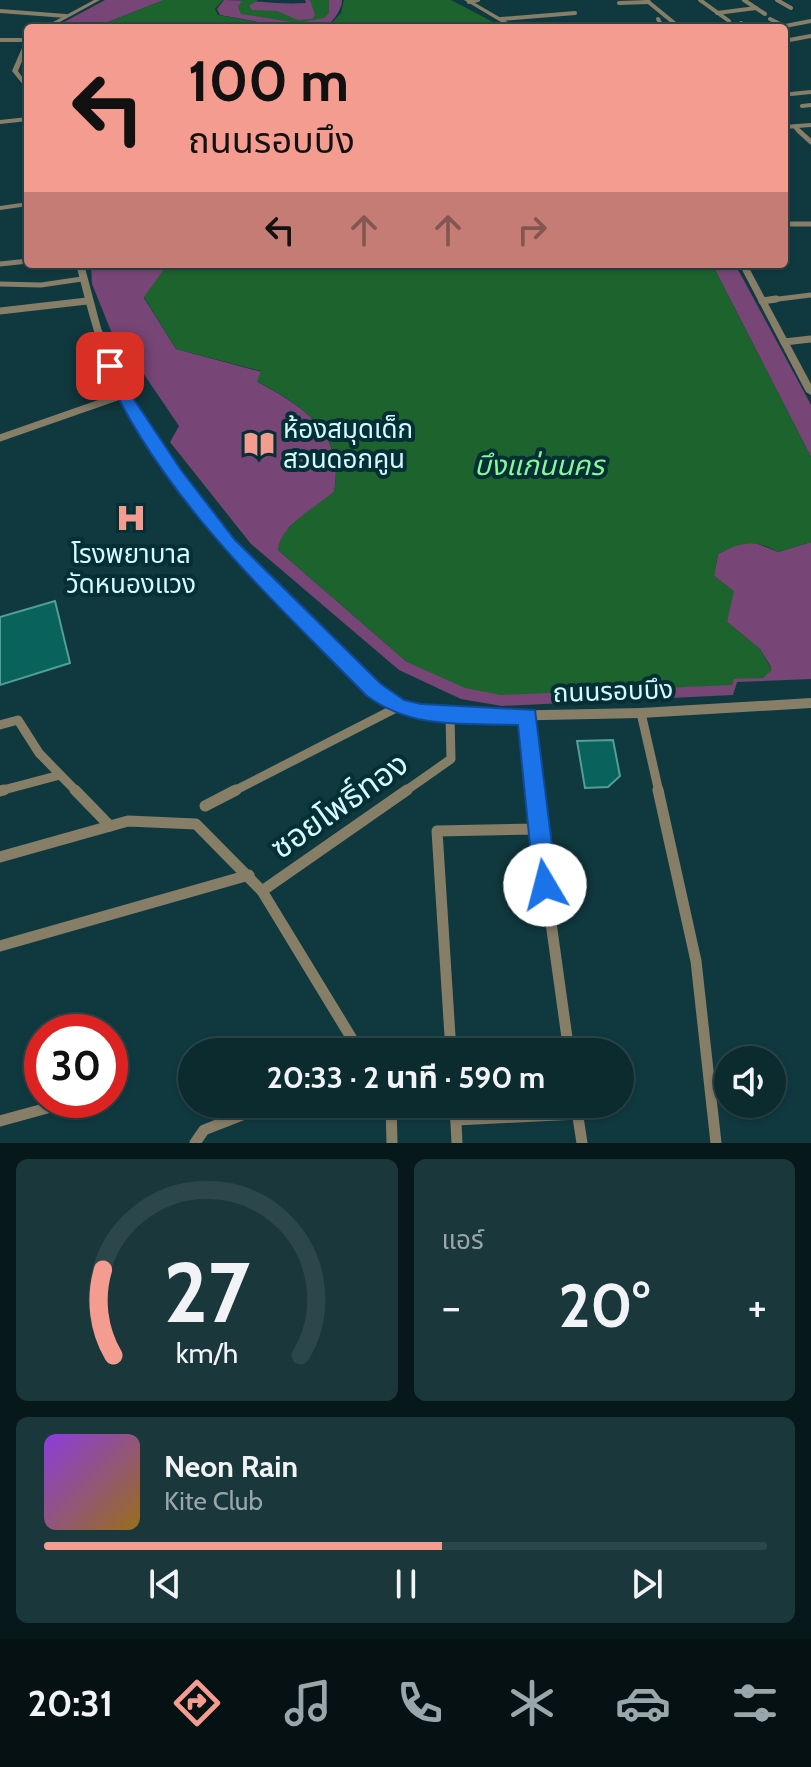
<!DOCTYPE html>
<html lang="th">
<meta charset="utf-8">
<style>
:root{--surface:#0c2b2f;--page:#1a373b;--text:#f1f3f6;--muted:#9aa7aa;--line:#2c474b;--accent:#f59c91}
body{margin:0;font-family:Cabin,"Noto Sans Thai",sans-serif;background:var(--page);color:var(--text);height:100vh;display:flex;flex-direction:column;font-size:30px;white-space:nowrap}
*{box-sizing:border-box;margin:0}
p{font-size:26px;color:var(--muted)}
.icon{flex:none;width:44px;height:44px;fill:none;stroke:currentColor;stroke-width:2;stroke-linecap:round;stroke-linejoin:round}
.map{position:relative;height:1143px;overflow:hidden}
.drawer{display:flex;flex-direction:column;gap:16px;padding:16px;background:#07181a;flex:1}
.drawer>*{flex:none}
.banner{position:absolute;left:24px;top:24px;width:764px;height:244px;border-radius:8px;box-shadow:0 2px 6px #0004,0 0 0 2px var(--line);background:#f59c91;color:#111;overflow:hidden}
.tools{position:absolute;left:714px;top:1046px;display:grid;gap:16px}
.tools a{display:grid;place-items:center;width:72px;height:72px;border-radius:50%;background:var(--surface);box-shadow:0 2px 6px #0004,0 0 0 2px var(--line);font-size:40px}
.speed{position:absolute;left:24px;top:1014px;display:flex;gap:16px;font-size:40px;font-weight:700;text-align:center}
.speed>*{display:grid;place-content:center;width:104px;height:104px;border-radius:50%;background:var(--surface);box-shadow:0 2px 6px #0004,0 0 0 2px var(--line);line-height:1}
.speed .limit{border:12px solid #d22;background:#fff;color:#111}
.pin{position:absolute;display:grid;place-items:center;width:68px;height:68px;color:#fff;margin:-34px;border-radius:16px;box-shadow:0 4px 12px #0006}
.me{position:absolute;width:88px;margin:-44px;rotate:352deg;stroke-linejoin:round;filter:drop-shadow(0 0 6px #0008)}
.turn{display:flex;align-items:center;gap:28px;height:168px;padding:0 32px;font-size:36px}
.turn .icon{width:104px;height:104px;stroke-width:2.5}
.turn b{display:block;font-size:56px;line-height:68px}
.lanes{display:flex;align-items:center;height:76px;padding:0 32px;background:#0003;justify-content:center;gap:40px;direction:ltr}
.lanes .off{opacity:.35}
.big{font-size:60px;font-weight:700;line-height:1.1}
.drawer .card{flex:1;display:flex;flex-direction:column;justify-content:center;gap:12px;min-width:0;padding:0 28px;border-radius:12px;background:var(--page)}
.drawer .dial{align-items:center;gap:0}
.dial svg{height:208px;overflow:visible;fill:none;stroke:var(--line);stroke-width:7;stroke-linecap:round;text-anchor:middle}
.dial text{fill:var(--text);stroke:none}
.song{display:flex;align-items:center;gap:24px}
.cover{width:96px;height:96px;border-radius:12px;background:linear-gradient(135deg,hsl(270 70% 55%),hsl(40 70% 35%))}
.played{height:8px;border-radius:4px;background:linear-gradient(90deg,var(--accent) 55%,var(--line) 55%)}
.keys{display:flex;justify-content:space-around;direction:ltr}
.heat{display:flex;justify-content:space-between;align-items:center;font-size:44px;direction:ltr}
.drawer .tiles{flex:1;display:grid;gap:16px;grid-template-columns:1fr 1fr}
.card:last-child{grid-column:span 2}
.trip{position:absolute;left:178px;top:1038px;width:456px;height:80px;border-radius:40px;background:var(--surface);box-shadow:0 2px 6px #0004,0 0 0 2px var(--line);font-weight:700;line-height:80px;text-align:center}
.tabs{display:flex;height:128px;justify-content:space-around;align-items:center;background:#051113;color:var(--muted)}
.tabs .icon{width:56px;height:56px}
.tabs .selected{color:var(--accent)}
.tabs b{font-size:36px;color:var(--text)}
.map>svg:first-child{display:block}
.green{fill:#774576}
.water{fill:#1d632e}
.building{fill:#0a625d;stroke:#539e97;stroke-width:2}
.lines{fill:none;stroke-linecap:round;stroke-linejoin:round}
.minor-far4{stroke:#877e68;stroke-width:4}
.minor-far3{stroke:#877e68;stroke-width:5}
.minor-far2{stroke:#877e68;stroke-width:7}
.minor-far1{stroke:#877e68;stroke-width:9}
.minor{stroke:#877e68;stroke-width:11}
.tertiary{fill:#877e68;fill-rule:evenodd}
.route{fill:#1a73e8;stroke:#114b97;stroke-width:2}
.labels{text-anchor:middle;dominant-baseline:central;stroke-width:8;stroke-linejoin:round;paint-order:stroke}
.poi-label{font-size:26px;fill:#d5f9ff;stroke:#042f34;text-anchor:start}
.street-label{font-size:26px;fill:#d5f9ff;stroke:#042f34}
.water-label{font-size:28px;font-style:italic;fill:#86f899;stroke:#042f34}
.near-street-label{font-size:32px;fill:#d5f9ff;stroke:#042f34}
</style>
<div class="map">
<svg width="811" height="1143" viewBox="0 0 811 1143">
<rect width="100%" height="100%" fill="#10393f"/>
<g class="green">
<polygon points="105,0 164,0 93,28 53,28"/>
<path d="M 224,0 C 254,0 277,5 306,3 L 305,0 L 342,0 C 342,11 331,23 325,28 L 292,28 L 220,15 L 217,9 Z"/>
<path d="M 91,264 L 168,264 L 144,298 L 176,349 L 262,372 L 258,382 C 304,407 345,433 334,492 L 289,527 L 278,550 L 407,662 L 763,678 L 771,667 L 760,649 L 727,622 L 731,589 L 714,576 L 718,554 L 735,545 L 753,542 L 778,552 L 811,542 L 811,679 L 737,682 L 733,695 L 502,706 L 461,699 L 399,670 L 251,544 L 170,442 L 179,426 L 139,367 L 126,368 L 92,284 Z"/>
<polygon points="712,264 735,264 811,405 811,457"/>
</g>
<g class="water">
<polygon points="164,0 223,0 215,9 218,15 290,28 93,28"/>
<polygon points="242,0 258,0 249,6 252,10 277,11 298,20 312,19 315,15 310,0 329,0 329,13 324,18 298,23 241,14 238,7"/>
<polygon points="344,0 451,0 495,23 497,28 327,28 341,13"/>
<path d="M 168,264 L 712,264 L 811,457 L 811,542 L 778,552 C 755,539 741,542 718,554 L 714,576 L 734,591 L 727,622 L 760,649 L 772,670 L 763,678 L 734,679 L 732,685 L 501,695 L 465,688 L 407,662 L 278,550 C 280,525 316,507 334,492 C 346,433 303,406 257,381 L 261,371 L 176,349 L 144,297 Z"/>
</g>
<g class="building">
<polygon points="55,601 70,663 0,685 0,617"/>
<polygon points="613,740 620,776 608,787 585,788 577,741"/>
</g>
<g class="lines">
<g class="minor-far4">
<polyline points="646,0 679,27"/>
<polyline points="700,0 729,21"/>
<polyline points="744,0 765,14"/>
<polyline points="777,0 791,8"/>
<polyline points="469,2 478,0"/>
<polyline points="619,3 649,2"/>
<polyline points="0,11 66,16"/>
<polyline points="717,13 756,8"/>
<polyline points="501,19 575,13"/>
<polyline points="658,19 663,28"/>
<polyline points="770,19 784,26"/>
<polyline points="741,23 750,28"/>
<polyline points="775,28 811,21"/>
<polyline points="0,40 28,40"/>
<polyline points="784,41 811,36"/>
<polyline points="791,94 811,92"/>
<polyline points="802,106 811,105"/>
<polyline points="0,122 28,119"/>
<polyline points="784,127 811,125"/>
<polyline points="795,127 801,133"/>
</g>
<g class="minor-far3">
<polyline points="799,131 811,142"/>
<polyline points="784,224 811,224"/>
<polyline points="0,264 28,261"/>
<polyline points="0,284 41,285 82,279"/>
<polyline points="762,301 811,295"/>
</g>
<g class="minor-far2">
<polyline points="762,301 776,299"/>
<polyline points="0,311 87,301"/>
<polyline points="784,342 811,339"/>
<polyline points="0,438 123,395"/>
</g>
<g class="minor-far1">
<polyline points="641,713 659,792"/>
<polyline points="528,717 535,792"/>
<polyline points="0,725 18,720 39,753 77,792"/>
<polyline points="0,791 60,775"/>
<polyline points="232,792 398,707"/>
<polyline points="404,792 451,759 450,717"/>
</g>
<g class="minor">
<polyline points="75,790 110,826"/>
<polyline points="658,790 696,961 716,1143"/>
<polyline points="0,791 4,790"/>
<polyline points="205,806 236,790"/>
<polyline points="538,829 569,1052"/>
<polyline points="0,857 128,821 196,824 262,891"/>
<polyline points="0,946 249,875"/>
<polyline points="360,1052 262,891 407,790"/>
<polyline points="451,1052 437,831 538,829 535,790"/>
<polyline points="391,1104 392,1143"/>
<polyline points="455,1104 457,1143"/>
<polyline points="576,1104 582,1143"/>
<polyline points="456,1120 578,1114"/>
<polyline points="0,1121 51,1107"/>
<polyline points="195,1143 204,1130 270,1104"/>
</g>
<g class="tertiary">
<polygon points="94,0 100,0 49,28 42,28"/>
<polygon points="464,0 470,0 518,28 511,28"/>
<polygon points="28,39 28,47 18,71 28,85 28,91 12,71 25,41"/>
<polygon points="28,202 28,206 0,210 0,206"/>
<path d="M 76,264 L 84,264 L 101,328 L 126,388 L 158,443 L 196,496 L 240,546 L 378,686 L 401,702 L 450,712 L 641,708 L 811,698 L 811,708 L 641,718 L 450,722 L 394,711 L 370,694 C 277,600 180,508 118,391 C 97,351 87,307 76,264 Z"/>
<polygon points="739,264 747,264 811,384 811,395 806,392"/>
</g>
</g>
<path class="route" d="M 110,362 L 117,366 L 131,395 L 181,470 L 235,540 L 381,684 L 404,700 L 421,704 L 535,710 L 557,885 L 554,893 L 545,896 L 537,893 L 534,885 L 518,725 C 462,723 414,730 367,696 C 269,596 160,497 103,366 Z"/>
<defs>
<g id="library-bare" transform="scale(2.4)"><path d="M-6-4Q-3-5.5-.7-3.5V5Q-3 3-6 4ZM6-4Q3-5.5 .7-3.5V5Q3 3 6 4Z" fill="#f59c91" stroke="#042f34" stroke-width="2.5" paint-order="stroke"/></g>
<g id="hospital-bare" transform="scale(2.4)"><path d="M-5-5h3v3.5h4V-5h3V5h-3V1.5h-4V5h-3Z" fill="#f59c91" stroke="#042f34" stroke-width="2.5" paint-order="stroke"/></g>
</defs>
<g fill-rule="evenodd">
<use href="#library-bare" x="259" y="444"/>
<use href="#hospital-bare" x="131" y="518"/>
</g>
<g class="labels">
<g class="poi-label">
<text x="283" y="429">ห้องสมุดเด็ก<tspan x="283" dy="30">สวนดอกคูน</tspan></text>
<text x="131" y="554" text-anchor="middle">โรงพยาบาล<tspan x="131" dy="30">วัดหนองแวง</tspan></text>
</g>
<g class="street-label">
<text transform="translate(613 691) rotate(-2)">ถนนรอบบึง</text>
</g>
<g class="water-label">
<text x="539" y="465">บึงแก่นนคร</text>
</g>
<g class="near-street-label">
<text transform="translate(339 805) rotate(-35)">ซอยโพธิ์ทอง</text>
</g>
</g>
</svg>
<div class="tools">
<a><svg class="icon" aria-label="sound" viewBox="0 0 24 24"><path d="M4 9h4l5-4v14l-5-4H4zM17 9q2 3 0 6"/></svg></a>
</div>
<div class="speed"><div class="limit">30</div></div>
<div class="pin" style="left:110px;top:366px;background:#d93025"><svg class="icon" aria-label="arrive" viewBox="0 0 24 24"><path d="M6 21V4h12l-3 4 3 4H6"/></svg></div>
<svg class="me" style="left:545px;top:885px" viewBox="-20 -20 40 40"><circle r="19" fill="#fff"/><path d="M0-13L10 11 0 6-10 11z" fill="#1a73e8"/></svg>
<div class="trip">20:33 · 2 นาที · 590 m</div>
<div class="banner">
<div class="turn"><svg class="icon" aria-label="left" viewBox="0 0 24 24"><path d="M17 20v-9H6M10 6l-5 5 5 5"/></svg><div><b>100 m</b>ถนนรอบบึง</div></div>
<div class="lanes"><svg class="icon" aria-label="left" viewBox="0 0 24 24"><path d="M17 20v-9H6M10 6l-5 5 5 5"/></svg><svg class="icon off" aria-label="ahead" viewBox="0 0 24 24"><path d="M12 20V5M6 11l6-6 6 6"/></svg><svg class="icon off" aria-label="ahead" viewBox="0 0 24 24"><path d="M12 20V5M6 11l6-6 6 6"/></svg><svg class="icon off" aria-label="right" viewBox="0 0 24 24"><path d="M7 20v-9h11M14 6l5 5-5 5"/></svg></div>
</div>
</div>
<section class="drawer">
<div class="tiles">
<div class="card dial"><svg viewBox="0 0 100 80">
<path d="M14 69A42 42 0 1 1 86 69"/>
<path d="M14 69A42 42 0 0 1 10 36" stroke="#f59c91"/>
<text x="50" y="56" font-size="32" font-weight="700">27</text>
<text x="50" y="72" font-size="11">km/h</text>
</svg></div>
<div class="card"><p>แอร์</p>
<div class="heat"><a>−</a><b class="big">20°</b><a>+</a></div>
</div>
<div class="card">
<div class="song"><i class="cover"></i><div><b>Neon Rain</b><p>Kite Club</p></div></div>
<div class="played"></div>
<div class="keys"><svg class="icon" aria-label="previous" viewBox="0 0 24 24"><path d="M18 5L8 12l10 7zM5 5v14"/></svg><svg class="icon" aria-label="pause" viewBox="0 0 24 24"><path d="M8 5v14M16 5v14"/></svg><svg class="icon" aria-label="next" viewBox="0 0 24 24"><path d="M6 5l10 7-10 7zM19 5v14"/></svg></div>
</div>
</div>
</section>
<nav class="tabs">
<b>20:31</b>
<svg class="icon selected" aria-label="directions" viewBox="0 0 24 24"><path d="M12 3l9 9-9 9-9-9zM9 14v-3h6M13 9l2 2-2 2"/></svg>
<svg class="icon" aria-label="music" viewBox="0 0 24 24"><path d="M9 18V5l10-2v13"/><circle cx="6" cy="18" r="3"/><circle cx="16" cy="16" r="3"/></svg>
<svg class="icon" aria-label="phone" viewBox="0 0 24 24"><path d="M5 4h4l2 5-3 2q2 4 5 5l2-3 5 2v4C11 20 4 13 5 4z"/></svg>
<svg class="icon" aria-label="climate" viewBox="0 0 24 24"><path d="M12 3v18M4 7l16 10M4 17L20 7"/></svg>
<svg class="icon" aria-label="car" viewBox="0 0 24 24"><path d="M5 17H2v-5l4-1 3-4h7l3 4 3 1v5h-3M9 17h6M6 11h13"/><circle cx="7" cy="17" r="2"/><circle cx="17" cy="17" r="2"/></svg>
<svg class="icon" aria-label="filters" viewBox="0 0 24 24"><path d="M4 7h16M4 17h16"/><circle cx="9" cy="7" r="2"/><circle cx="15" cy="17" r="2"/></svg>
</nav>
